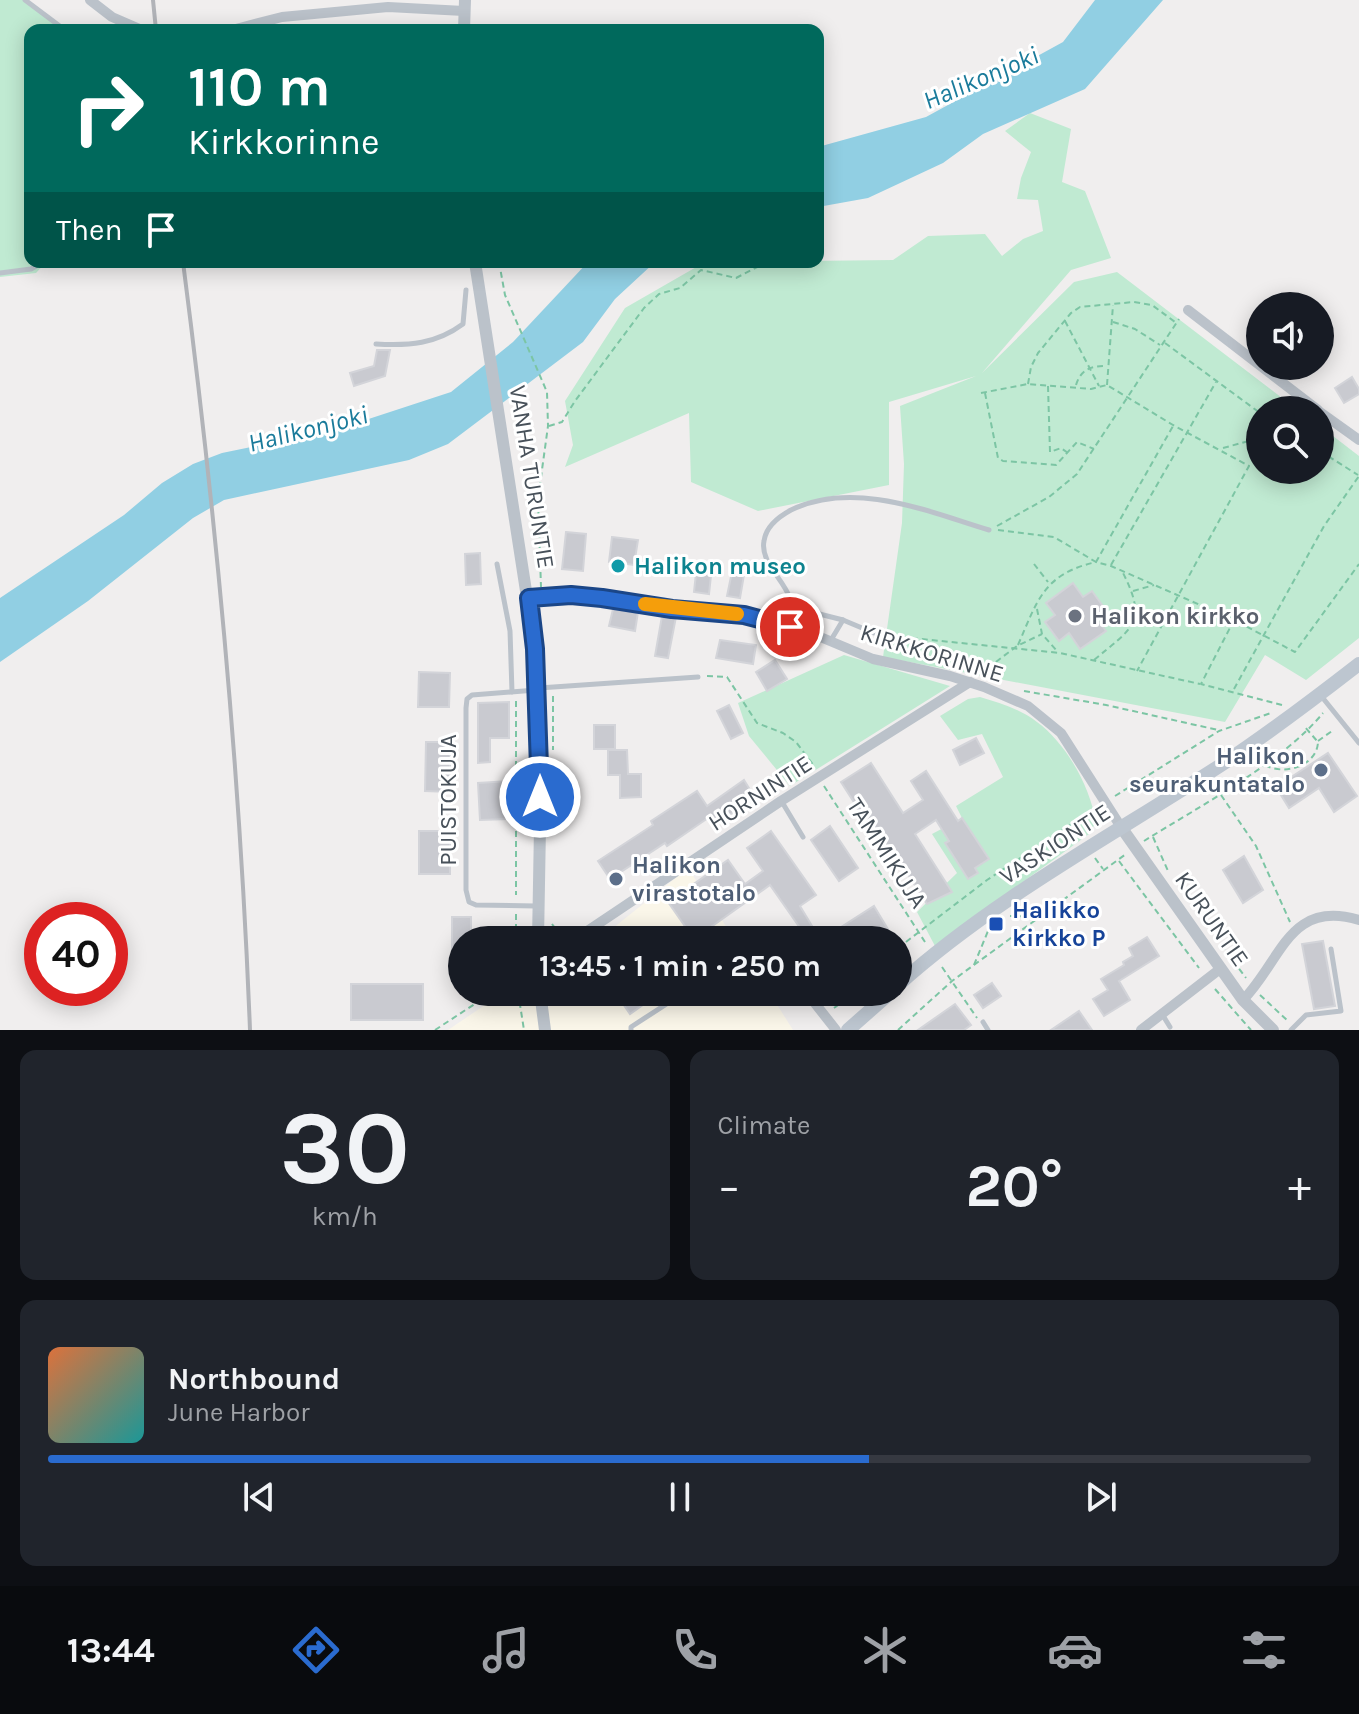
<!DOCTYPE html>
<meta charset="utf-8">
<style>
:root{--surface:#171b24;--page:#20242c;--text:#f1f3f6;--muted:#9ea1a6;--line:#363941;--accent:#2a6bcf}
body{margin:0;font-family:Karla,sans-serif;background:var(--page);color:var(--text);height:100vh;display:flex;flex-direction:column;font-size:30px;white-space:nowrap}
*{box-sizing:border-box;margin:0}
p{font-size:26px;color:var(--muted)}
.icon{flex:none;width:44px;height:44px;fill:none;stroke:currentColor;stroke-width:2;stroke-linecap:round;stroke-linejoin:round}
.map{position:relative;height:1030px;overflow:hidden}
.details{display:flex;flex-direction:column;gap:20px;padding:20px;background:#0d0f14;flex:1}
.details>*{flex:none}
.top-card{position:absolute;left:24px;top:24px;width:800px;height:244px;border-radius:16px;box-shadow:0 4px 20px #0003;background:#00695c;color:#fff;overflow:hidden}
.controls{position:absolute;left:1246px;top:292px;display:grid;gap:16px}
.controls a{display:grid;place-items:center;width:88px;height:88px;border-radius:50%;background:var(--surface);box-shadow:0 4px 20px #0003;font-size:40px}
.speed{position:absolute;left:24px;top:902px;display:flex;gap:16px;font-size:40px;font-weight:700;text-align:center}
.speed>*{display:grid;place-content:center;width:104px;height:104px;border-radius:50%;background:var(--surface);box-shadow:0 4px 20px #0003;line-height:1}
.speed .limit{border:12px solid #d22;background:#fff;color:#111}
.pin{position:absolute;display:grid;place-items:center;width:68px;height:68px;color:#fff;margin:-34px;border:4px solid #fff;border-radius:50%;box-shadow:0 2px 8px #0007}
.me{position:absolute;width:88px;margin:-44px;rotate:0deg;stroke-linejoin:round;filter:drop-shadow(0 0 6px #0008)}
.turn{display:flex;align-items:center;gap:28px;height:168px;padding:0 32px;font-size:36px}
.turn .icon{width:104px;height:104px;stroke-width:2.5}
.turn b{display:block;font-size:56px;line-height:68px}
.then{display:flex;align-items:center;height:76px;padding:0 32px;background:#0003;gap:16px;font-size:30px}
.big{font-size:60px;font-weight:700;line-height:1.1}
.details .tile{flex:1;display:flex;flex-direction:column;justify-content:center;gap:12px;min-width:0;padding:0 28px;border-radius:16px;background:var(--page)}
.details .dial{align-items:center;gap:0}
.dial b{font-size:104px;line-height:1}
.song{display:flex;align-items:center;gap:24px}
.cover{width:96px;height:96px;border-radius:12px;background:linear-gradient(135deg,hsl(20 70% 55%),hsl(180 70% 35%))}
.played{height:8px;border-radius:4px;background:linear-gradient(90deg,var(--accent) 65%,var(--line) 65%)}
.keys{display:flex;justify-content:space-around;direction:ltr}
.heat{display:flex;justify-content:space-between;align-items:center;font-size:44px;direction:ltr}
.details .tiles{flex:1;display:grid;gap:20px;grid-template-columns:1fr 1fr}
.tile:last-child{grid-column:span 2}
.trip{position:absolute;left:448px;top:926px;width:464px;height:80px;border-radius:40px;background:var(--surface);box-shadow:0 4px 20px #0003;font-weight:700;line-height:80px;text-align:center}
.dock{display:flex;height:128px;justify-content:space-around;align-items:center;background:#090b0e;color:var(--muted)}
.dock .icon{width:56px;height:56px}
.dock .active{color:var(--accent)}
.dock b{font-size:36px;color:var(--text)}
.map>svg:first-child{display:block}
.commercial{fill:#faf6e9}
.green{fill:#c0ead2}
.water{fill:#91cfe3}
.building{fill:#c9cad0;stroke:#d3d4d9;stroke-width:2}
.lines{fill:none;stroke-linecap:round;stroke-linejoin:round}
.path{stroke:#7cc5a4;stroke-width:2;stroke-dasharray:6 4;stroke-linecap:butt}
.service{stroke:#bbc2ca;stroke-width:5}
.minor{stroke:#bbc2ca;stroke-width:10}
.tertiary{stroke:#bbc2ca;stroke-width:12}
.secondary{stroke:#bdc6d0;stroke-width:14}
.rail{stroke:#b1b3b8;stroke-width:4}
.route-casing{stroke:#1b4687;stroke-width:20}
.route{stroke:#2a6bcf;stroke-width:14}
.slow{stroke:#f59e0b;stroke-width:14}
.culture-dot{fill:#0f9aa8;stroke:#fff;stroke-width:3}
.worship-dot{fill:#6b7280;stroke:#fff;stroke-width:3}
.service-dot{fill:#5c6f8a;stroke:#fff;stroke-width:3}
.transit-dot{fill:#1a4fb4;stroke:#fff;stroke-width:3}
.labels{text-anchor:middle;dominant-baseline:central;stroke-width:6;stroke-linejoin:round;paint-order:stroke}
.street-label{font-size:24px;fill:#48515a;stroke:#fff}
.culture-label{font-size:24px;font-weight:bold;fill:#0d838f;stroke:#fff;text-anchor:start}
.worship-label{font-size:24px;font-weight:bold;fill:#5b616d;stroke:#fff;text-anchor:start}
.service-label{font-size:24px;font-weight:bold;fill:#4e5e75;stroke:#fff;text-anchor:end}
.transit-label{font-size:24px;font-weight:bold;fill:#164399;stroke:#fff;text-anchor:start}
.water-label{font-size:26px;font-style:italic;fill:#1a7b9b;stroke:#fff}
</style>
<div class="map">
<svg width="1359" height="1030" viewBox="0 0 1359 1030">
<rect width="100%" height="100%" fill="#f0eeee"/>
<g class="commercial">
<polygon points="688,868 735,940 598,940"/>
<polygon points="504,992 769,992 793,1030 448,1030"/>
</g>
<g class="green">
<polygon points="0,0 24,0 61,30 30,30 30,262 46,262 36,273 0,277"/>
<polygon points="1030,113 1071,129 1062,182 1085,191 1111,258 1071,270 982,373 1074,282 1117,272 1298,410 1260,410 1260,470 1320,470 1320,426 1359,456 1359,638 1306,680 1265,655 1225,722 883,657 902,523 904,464 900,406 976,376 889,402 889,485 758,511 691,482 689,413 565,467 573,445 565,401 625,308 705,262 893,260 928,236 985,234 1002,256 1023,239 1043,231 1038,200 1017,199 1021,178 1031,152 1005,131"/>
<polygon points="844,655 950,686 790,786 749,736 738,703"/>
<path d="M 980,697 C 1000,703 1020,709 1037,722 C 1067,744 1090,787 1096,822 L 1089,834 L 935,946 L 917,912 L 957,873 L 932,834 L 962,818 L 956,806 L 1003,777 L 982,734 L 958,740 L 940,716 L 968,699 Z"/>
</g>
<g class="water">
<polygon points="1095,0 1163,0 1085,89 983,134 943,163 868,198 818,207 818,147 926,117 1063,42"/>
<polygon points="588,262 655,262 615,299 583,342 448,444 409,460 224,500 193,518 88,601 0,662 0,598 124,515 162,483 193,464 222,453 335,430 451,392 513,342"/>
</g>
<g class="building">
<polygon points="377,350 390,350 385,376 354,386 350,373 374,366"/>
<polygon points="1352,377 1359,389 1359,394 1344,403 1335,388"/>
<polygon points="566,532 586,534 583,571 562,569"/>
<polygon points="612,537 638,540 634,565 609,562"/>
<polygon points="480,553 481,584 466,585 465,554"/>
<polygon points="697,564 712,566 709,594 694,592"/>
<polygon points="733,567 745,569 740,598 727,596"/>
<polygon points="1073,583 1083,597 1092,591 1105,609 1095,617 1106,631 1080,649 1069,633 1059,641 1045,622 1055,615 1046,603"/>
<polygon points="613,609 638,612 635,631 609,626"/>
<polygon points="662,616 676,617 668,658 655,656"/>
<polygon points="720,640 756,645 753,664 716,658"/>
<polygon points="775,660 787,679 767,691 756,672"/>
<polygon points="419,672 450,673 449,707 418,707"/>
<polygon points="509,702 509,738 490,738 490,762 478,763 478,703"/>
<polygon points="729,705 743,733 731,739 717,711"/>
<rect x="594" y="725" width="21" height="24"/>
<polygon points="976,738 984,753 960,765 953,750"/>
<polygon points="426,742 450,742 450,792 425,791"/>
<polygon points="608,750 627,750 628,774 641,774 641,797 620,798 620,775 608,775"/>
<polygon points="1328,753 1357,796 1334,812 1319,788 1289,808 1276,787"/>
<polygon points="871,763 903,813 923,800 911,781 926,771 958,821 962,818 989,859 975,868 978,873 968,879 945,843 949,841 936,820 915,834 952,892 927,904 893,851 887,854 841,782"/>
<polygon points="744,780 755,798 717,823 711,816 667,846 665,843 610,879 598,861 653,825 651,821 697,791 707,806"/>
<polygon points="509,781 510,819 480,820 478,783"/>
<polygon points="830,826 858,868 839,881 811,840"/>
<rect x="419" y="831" width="31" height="43"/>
<polygon points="771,831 816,895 800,906 815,931 802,940 781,940 800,928 770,885 694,939 668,902 728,860 745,884 763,871 747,848"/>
<polygon points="1244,856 1263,890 1243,903 1223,870"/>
<polygon points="874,906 889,931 875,940 821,940"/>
<polygon points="452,917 471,917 471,940 462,940 462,960 452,960"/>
<polygon points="1147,937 1159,956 1119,981 1130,1000 1104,1016 1093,999 1108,990 1101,979 1124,965 1123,962 1133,956 1129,948"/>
<polygon points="1323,941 1335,1006 1314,1009 1302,944"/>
<polygon points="992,983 1001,996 983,1008 974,995"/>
<rect x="351" y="984" width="72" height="36"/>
<polygon points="615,992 661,992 630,1014"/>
<polygon points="955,1004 971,1025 964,1030 918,1030"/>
<polygon points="1079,1011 1092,1030 1051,1030"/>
</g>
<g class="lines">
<g class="path">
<polyline points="445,30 445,21"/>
<polyline points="818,250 825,249"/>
<polyline points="499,262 505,295 547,392 548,426 538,499 541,587"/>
<polyline points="1065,321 1099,386"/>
<polyline points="1113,322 1135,329 1160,345"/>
<polyline points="1165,343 1260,413"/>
<polyline points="1028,384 1031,367 1038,353 1071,313 1080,307 1134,302 1152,305 1175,322"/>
<path d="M 1076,385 C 1081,369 1091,366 1107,366"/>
<polyline points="1107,385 1113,305"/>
<polyline points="1048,386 1050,452 1061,448 1068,453"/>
<polyline points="981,393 1028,384 1091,389 1107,385 1173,425 1249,466 1137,671"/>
<polyline points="985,393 998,458 1003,461 1056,465 1077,442 1094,449"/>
<polyline points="549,426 562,422 575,401 644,308 659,294 680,288 701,270 736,278 767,262"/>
<polyline points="1223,448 1260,438"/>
<polyline points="1320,451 1358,475"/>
<polyline points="997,526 1049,497 1077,474 1179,319"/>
<polyline points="998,530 1054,537 1096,562 1111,566 1232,619"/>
<polyline points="1034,564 1048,582"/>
<polyline points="1111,565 1216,382"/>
<polyline points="1133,591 1154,585"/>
<polyline points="1037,609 1042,634 1057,651"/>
<polyline points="882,635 1060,653 1200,684"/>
<path d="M 1018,645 C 1038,599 1044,574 1096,562 L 1173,426"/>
<path d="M 1094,660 C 1132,628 1149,623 1122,571"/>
<polyline points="980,674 1017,646 1042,634"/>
<polyline points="707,676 727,677 757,723 783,733 796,742 814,766"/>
<polyline points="1234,689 1324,526 1359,476"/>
<polyline points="1024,691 1106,705 1218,730"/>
<polyline points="553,696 553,750"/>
<polyline points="516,701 516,895"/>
<polyline points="1282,705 1201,684 1234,620 1295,652 1359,564"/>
<polyline points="1318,741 1332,731"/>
<path d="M 1265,765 C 1284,776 1317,766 1318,742 L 1304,726"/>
<polyline points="824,786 925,942"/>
<polyline points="1221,795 1256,846 1290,922"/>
<polyline points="1115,796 1219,731 1271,713"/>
<polyline points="1073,825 1081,836"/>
<polyline points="1153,837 1168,871"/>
<path d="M 1144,841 C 1200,806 1283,762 1323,713"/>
<polyline points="1095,858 1103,869"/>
<polyline points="1119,861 1199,968"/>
<polyline points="1010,916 1039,917"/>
<polyline points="552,924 558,932 558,940"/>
<polyline points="1209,929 1246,978"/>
<polyline points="516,940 516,913"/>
<polyline points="898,948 987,880 1096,808"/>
<polyline points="974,965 988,931"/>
<polyline points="942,967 977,1018"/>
<polyline points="1215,989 1251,1030"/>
<polyline points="518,992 524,1030"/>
<polyline points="1260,995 1288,1021"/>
<polyline points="834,1008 856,992"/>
<polyline points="435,1030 493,992"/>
<polyline points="898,1030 952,981 1126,854"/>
</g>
<g class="service">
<polyline points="25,0 65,30"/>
<polyline points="0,273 31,269 43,262"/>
<path d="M 376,344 C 409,346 436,344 463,324 L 466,290"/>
<polyline points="497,564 510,631 512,692"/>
<polyline points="792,607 843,620 874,633"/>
<path d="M 790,627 C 791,616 792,607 789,596 C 782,578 760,561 764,541 C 766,526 778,517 791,510 C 854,480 927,511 989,530"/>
<polyline points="831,640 843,620"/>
<polyline points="539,688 698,677"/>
<polyline points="1322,697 1359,743"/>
<polyline points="782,802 803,837"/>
<polyline points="536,906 476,905 469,902 466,890 466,708 467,699 472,695 536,690"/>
<polyline points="1162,1014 1170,1027"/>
<polyline points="983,1022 988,1030"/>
<polyline points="631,1030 631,1027 685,992"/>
<polyline points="1291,1030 1306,1015 1341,1011 1331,949"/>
</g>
<g class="minor">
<polyline points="90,0 112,17 142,30"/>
<polyline points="232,30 282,17 388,7 464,11"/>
<polyline points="1188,310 1318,410"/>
<polyline points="1320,412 1359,440"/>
<polyline points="529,598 571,595 672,609 744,615 818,636 873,659 950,676 984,687 1028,706 1061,733 1121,827"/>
<polyline points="574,940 781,801 970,682"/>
<polyline points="806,992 836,1030"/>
<path d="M 1243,1000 C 1282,960 1289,899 1359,920"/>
<polyline points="1141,1030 1220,969"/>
</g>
<g class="tertiary">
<polyline points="464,30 465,0"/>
<polyline points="475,262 535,649 541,770 538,940"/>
<polyline points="1121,827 1243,1000 1273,1030"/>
<polyline points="540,992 545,1030"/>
</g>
<g class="secondary">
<path d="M 898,985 C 995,898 1112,836 1221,765 C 1269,733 1314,699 1359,664"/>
<polyline points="848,1030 891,992"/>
</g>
<g class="rail">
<polyline points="153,0 156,30"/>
<path d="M 183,262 C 216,517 240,773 250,1030"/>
</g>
</g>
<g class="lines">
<g class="route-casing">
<polyline id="route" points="540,797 535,649 529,598 571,595 602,598 672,609 744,615 790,627"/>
</g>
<use href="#route" class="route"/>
<polyline class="slow" points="645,604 737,614"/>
</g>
<circle class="culture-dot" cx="618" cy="566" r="8"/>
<circle class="worship-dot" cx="1075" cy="616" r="8"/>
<g class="service-dot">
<circle cx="1321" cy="770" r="8"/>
<circle cx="616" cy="879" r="8"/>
</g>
<rect class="transit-dot" x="988" y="916" width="16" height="16" rx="4"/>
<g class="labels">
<g class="street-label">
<text transform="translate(532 477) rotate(81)">VANHA TURUNTIE</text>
<text transform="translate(932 653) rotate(17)">KIRKKORINNE</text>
<text transform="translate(760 793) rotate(-33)">HORNINTIE</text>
<text transform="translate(448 800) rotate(-90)">PUISTOKUJA</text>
<text transform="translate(1055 844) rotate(-33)">VASKIONTIE</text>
<text transform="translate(887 853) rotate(57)">TAMMIKUJA</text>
<text transform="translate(1212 919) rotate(55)">KURUNTIE</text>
</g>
<g class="culture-label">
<text x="634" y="566">Halikon museo</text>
</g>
<g class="worship-label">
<text x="1091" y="616">Halikon kirkko</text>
</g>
<g class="service-label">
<text x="1305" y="756">Halikon<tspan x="1305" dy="28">seurakuntatalo</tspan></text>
<text x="632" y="865" text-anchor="start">Halikon<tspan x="632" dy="28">virastotalo</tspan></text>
</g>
<g class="transit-label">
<text x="1012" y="910">Halikko<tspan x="1012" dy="28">kirkko P</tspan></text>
</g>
<g class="water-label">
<text transform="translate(981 78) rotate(-23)">Halikonjoki</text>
<text transform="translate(308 429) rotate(-14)">Halikonjoki</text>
</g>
</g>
</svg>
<div class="controls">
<a><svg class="icon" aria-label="sound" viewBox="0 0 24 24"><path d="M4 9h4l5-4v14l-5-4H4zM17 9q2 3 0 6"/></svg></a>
<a><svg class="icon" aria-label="search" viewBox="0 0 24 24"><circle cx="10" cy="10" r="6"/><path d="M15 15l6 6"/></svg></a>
</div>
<div class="speed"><div class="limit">40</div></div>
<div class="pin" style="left:790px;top:627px;background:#d93025"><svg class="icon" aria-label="arrive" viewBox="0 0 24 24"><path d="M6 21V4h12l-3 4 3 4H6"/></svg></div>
<svg class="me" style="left:540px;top:797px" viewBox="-20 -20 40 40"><circle r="17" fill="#2a6bcf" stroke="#fff" stroke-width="3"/><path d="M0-11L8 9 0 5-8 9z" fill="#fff"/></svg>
<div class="trip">13:45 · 1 min · 250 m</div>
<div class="top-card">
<div class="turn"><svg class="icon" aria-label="right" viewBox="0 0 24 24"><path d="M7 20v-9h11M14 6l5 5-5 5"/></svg><div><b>110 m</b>Kirkkorinne</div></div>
<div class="then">Then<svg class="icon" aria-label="arrive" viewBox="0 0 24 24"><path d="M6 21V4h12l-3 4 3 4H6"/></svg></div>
</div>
</div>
<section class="details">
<div class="tiles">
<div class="tile dial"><b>30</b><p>km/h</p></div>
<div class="tile"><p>Climate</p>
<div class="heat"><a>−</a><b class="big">20°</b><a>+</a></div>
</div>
<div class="tile">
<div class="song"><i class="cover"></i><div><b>Northbound</b><p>June Harbor</p></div></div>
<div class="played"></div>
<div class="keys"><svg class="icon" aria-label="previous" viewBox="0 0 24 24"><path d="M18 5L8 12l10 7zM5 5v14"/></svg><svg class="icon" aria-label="pause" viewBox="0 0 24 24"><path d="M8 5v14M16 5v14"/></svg><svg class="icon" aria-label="next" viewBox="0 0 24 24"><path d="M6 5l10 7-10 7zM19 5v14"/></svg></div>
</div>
</div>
</section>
<nav class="dock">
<b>13:44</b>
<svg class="icon active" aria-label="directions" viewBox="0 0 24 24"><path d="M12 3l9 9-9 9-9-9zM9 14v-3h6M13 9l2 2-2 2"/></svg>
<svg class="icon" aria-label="music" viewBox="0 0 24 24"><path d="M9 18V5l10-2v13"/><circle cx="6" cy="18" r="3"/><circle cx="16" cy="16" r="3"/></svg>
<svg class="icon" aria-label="phone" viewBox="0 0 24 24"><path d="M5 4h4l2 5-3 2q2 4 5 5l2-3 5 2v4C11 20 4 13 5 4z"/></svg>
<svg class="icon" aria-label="climate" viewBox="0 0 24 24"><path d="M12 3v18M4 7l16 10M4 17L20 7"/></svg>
<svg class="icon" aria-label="car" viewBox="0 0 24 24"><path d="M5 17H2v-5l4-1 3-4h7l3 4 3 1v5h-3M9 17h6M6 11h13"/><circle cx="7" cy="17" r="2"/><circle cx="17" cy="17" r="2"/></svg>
<svg class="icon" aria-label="filters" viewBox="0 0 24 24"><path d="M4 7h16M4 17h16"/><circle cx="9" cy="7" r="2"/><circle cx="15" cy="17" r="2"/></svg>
</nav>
